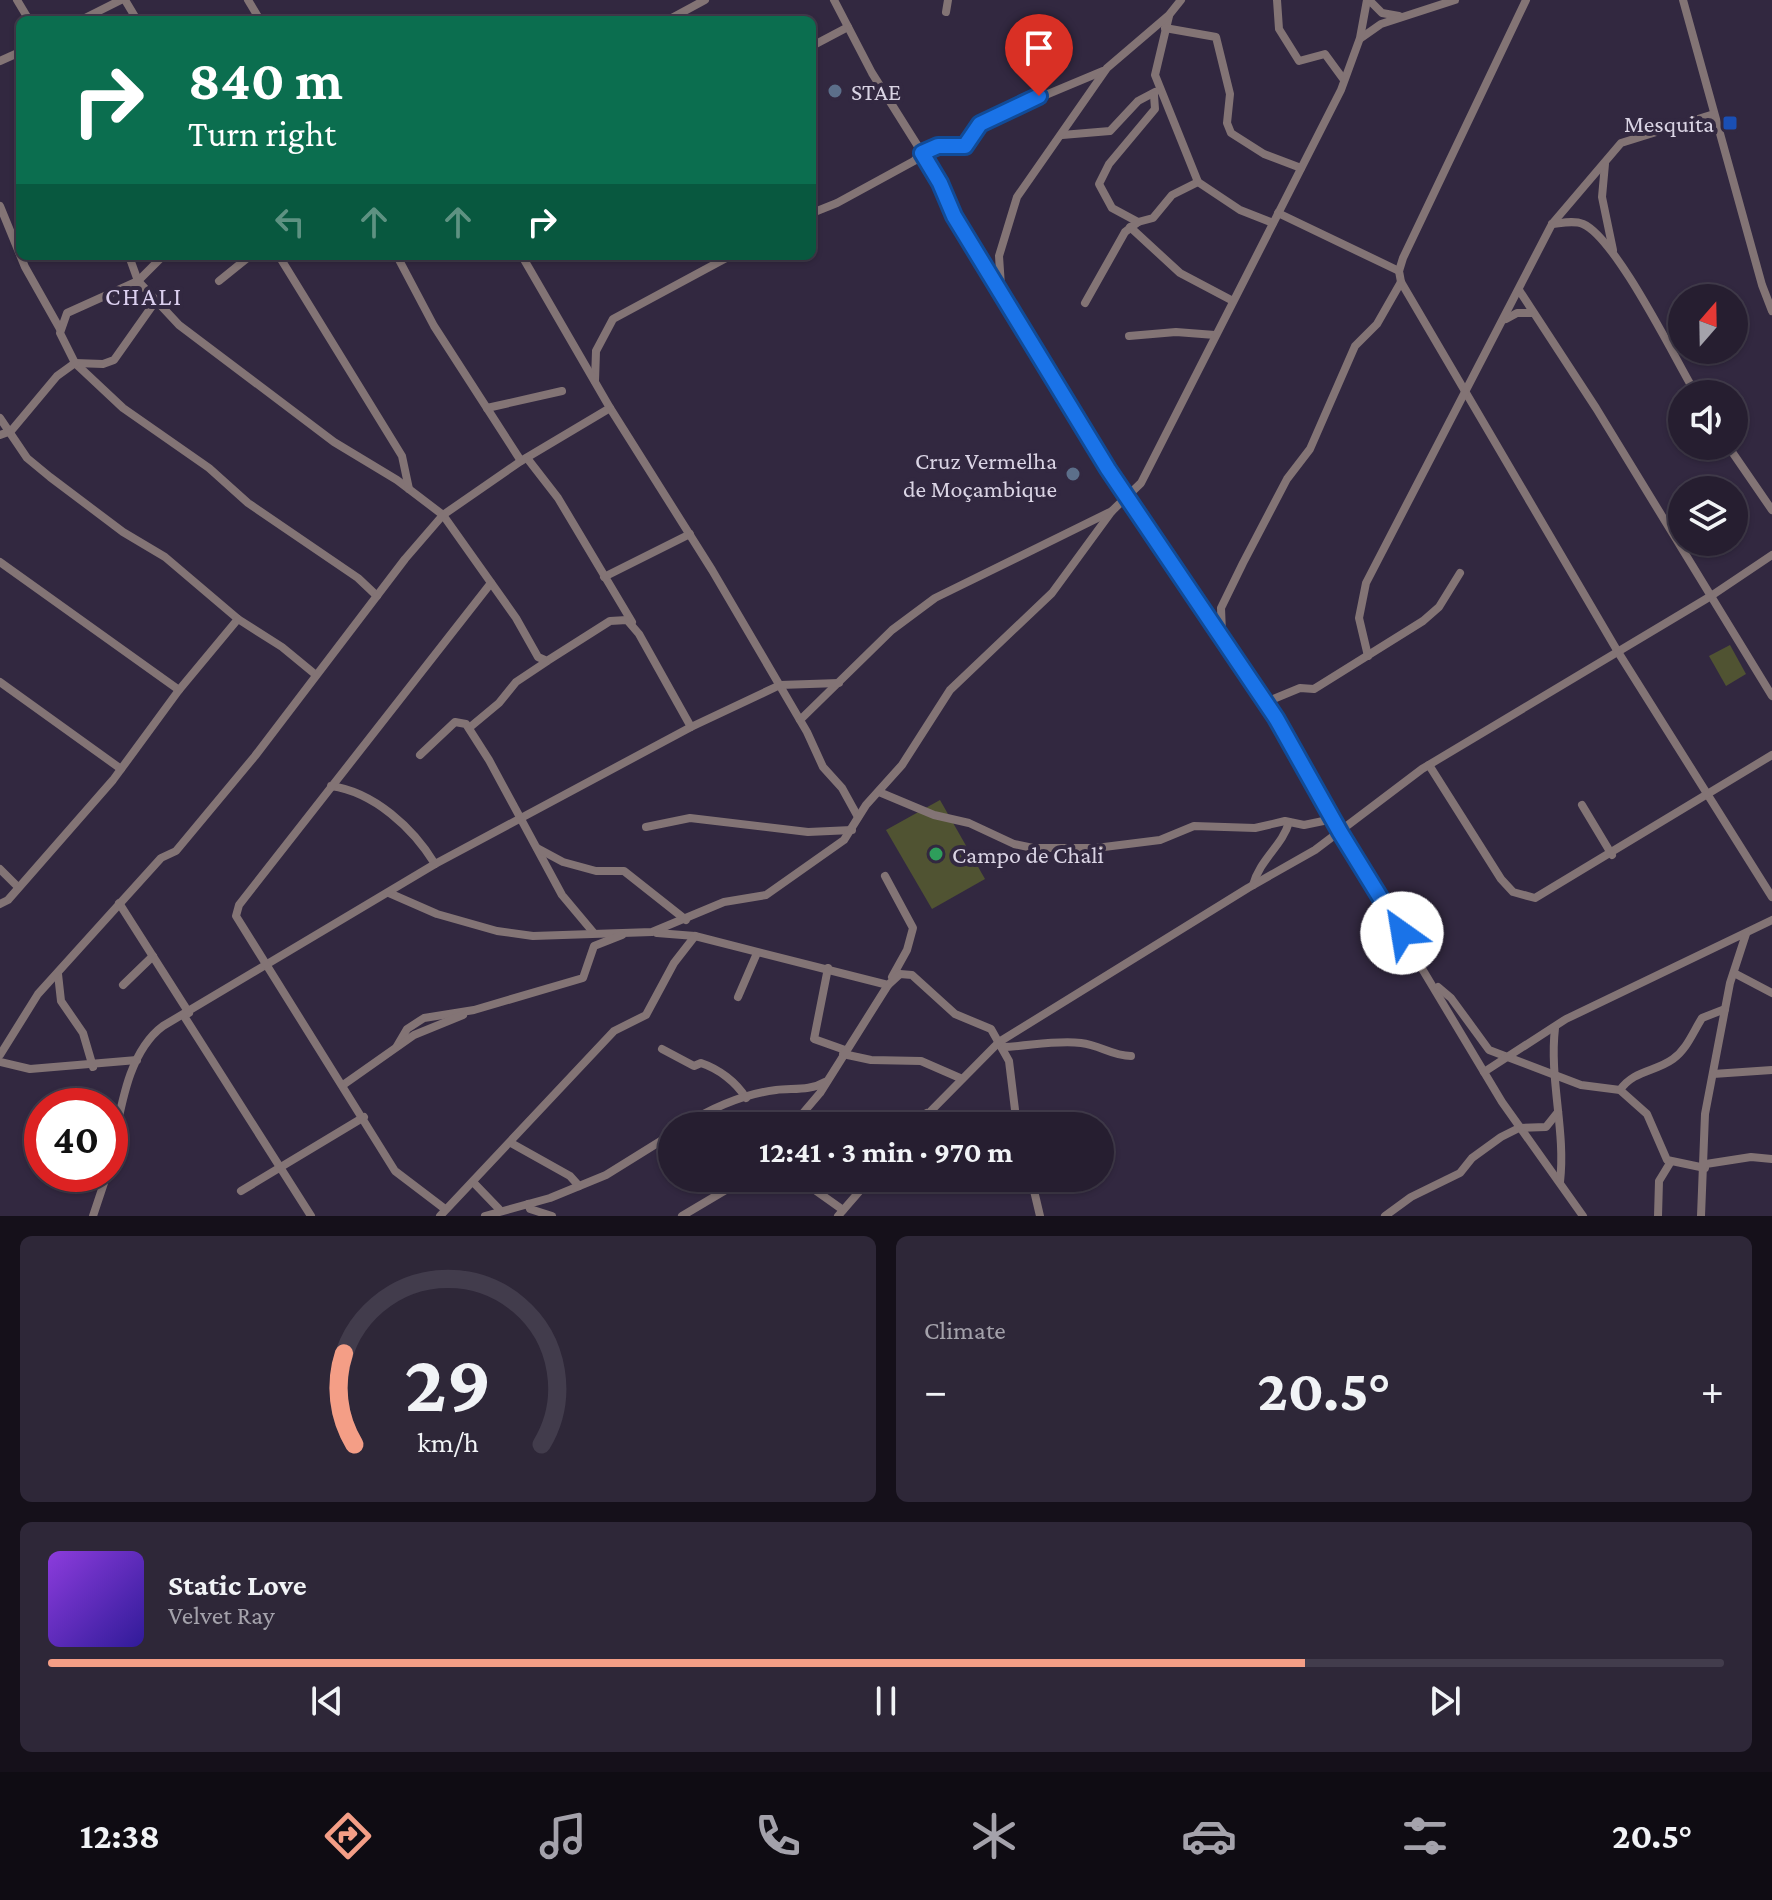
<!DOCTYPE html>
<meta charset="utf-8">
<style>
:root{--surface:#261e30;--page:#2e2738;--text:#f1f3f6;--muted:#a4a2ab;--line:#423c4c;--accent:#f49e86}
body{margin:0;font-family:"Crimson Pro",serif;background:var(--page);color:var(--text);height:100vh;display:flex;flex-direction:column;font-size:30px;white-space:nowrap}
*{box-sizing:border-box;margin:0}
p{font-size:26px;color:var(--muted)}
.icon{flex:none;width:44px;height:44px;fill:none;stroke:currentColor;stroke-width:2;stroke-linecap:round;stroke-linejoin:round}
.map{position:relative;height:1216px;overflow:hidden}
.drawer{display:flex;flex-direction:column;gap:20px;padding:20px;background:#15101a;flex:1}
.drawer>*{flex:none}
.hud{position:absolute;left:16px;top:16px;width:800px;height:244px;border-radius:12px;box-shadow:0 2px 6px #0004,0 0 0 2px var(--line);background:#0b6e4f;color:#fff;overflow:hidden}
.needle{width:52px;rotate:20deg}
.controls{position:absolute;left:1668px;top:284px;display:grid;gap:16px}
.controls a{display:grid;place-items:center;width:80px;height:80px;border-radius:50%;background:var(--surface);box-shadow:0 2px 6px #0004,0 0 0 2px var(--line);font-size:40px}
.speed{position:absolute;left:24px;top:1088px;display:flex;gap:16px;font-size:40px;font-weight:700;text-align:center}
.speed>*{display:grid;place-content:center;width:104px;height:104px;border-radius:50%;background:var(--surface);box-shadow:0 2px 6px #0004,0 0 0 2px var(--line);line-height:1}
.speed .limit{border:12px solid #d22;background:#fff;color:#111}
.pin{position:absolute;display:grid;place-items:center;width:68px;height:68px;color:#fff;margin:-82px -34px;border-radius:50% 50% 50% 0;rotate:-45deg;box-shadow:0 0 8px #0007}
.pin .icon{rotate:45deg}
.me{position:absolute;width:88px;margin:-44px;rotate:328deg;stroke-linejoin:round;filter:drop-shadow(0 0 6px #0008)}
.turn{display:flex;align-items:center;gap:28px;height:168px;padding:0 40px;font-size:36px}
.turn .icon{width:104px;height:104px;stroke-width:2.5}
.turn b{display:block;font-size:56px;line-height:68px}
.lanes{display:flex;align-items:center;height:76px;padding:0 40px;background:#0003;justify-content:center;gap:40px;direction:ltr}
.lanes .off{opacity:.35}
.big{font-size:60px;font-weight:700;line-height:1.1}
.drawer .card{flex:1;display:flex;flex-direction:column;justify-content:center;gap:12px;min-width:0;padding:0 28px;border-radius:12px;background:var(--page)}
.drawer .dial{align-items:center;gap:0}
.dial svg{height:208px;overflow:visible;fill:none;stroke:var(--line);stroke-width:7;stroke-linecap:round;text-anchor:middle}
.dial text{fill:var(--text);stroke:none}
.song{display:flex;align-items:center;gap:24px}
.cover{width:96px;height:96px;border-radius:12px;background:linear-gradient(135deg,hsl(270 70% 55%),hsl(250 70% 35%))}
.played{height:8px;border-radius:4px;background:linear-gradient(90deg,var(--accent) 75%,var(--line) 75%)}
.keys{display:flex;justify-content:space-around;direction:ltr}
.heat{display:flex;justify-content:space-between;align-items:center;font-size:44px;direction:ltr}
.drawer .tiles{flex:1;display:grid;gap:20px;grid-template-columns:1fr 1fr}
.card:last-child{grid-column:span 2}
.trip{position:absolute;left:658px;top:1112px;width:456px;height:80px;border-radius:40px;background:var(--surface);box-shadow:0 2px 6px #0004,0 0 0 2px var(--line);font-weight:700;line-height:80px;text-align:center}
.menu{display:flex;height:128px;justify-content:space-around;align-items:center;background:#0f0c13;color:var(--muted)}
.menu .icon{width:56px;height:56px}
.menu .on{color:var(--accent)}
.menu b{font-size:36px;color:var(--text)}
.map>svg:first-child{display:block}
.pitch{fill:#505332}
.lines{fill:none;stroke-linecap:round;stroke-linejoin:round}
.minor{stroke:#837475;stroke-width:8}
.route-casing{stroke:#114b97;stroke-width:20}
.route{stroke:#1a73e8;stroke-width:14}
.service-dot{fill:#5c6f8a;stroke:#322840;stroke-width:3}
.transit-dot{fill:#1a4fb4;stroke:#322840;stroke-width:3}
.leisure-dot{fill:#2e9e5b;stroke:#322840;stroke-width:3}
.labels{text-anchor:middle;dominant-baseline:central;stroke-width:8;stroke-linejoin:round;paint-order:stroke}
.poi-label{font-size:24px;fill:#dad4e4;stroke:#322840;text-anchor:start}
.neighbourhood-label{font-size:26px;letter-spacing:2px;fill:#dbcfee;stroke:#322840}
</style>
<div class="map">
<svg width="1772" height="1216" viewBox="0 0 1772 1216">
<rect width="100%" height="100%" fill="#322840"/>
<g class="pitch">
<polygon points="1730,645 1746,674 1726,686 1709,656"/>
<polygon points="940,800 985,879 932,909 886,830"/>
</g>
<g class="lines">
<g class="minor">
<polyline points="17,0 29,20"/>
<polyline points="125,0 137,20"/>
<polyline points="248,0 260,20"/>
<polyline points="834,0 872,73 931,167 954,216 1108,469 1276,718 1340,832 1502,1102 1583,1216"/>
<polyline points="1277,0 1279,29 1299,61 1325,54 1344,80"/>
<polyline points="1369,0 1382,13 1399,16"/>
<polyline points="1526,0 1403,258 1399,271 1401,282 1618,652 1772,897"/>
<polyline points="1683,0 1762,285 1772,311"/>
<polyline points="946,12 948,0"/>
<polyline points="1169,16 1155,75 1198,182 1240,210 1273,223"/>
<polyline points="81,20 121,0"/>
<polyline points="668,20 705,0"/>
<polyline points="1165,28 1216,37 1230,94 1227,123 1231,133 1264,154 1301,168"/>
<polyline points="1361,38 1381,24 1455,0"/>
<polyline points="812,46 848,27"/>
<polyline points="0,61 20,52"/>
<polyline points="1062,135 1110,131 1138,101 1155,92"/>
<polyline points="1605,164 1602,197 1613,250"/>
<polyline points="0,206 25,267 60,329"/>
<path d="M 812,213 L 837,203 L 914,161 C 929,144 945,147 965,146 L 977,127 L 988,119 L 1103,71"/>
<polyline points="1278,213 1399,271"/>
<polyline points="1138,222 1112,208 1099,184 1109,164 1155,109 1154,95"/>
<path d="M 1552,224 C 1562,223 1574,220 1583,224 C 1616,238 1675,359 1696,394"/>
<polyline points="1130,227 1180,273 1233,301"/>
<polyline points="129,256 138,281 179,325 334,442 397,480 443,515 516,618 538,657 547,661 610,621 627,620 639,634 691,727"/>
<polyline points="279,256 402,456 409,489"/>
<polyline points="397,256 434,326 521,461"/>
<polyline points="219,281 250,256"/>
<polyline points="1001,286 999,256 1017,197 1107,68 1169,15 1181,0"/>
<polyline points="1519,290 1596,408 1772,696"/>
<polyline points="1085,303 1125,232 1138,222 1153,218 1172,195 1198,182"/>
<polyline points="1506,319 1517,313 1532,313"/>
<polyline points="1129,336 1176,332 1215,335"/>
<polyline points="75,363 123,408 209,468 248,503 358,578 377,596"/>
<polyline points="75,363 103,364 114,360 155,302"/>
<polyline points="595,381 596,351 613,319 730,256"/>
<polyline points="487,408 562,391"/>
<polyline points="610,408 712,570 807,732 823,767 842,788 858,817"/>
<polyline points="0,418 27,458 50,477 123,532 165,557 238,619 282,647 316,675"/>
<polyline points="0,435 11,431 57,376 75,363 60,333 67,313 138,281 163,256"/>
<polyline points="1728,446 1772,510"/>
<polyline points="527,458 558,498 632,622"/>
<polyline points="0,562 179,690"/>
<polyline points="604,577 690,534"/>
<polyline points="1222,633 1221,608 1243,563 1287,479 1310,449 1355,346 1377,324 1401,282"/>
<polyline points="1368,656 1359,618 1366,583 1552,224 1621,143 1714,114"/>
<polyline points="0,682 121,769"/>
<polyline points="1266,702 1300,688 1314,689 1423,621 1439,607 1460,573"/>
<polyline points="800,720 892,630 935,598 1112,511 1141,483 1341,90 1360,38 1367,0"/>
<polyline points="469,728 499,703 516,682 546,662"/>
<polyline points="420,755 455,722 466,724 489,760 562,895 593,932"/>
<polyline points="1429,765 1501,879 1513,892 1535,898 1772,755"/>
<path d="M 331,786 C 374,792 413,828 435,864"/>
<polyline points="879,792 934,815 969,823 1014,844 1033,848 1096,848 1160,840 1194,826 1255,828 1285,821 1304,825 1333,819"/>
<polyline points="1582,805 1612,855"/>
<polyline points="646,827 690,818 808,832 852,830"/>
<polyline points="537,848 563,862 596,871 624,871 686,920"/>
<polyline points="0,869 18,887"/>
<polyline points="885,876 913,928 907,950 892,977"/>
<path d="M 1253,885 C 1260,859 1283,845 1289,822"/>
<polyline points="389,893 437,914 497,931 533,936 652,932 724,902 766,895 844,840 866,805 902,765 950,690 1052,593 1112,511"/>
<polyline points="119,903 189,1013"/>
<polyline points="0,904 8,900 113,780 179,690 238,619"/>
<polyline points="657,933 695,936 888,985 900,974 912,975 955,1014 991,1029 1009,1061 1017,1126"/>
<polyline points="828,968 814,1039 845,1050"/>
<polyline points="1734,973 1772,993"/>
<polyline points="58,974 61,1001 83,1033 93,1067"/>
<polyline points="123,985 153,956"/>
<polyline points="1438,987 1451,998 1489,1050 1581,1085 1620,1090 1647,1114 1667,1160 1705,1168"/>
<polyline points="738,997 757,953"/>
<polyline points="184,1016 311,1216"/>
<path d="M 1555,1028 C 1549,1080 1566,1131 1560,1182"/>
<polyline points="397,1046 407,1029 424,1018 474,1010 583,978 594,946 622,935"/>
<path d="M 1003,1047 C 1030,1046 1055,1040 1081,1043 C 1100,1045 1112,1056 1131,1056"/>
<path d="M 662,1049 L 694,1066 L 701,1063 C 719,1069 736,1082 746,1098"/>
<polyline points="843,1054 871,1060 921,1061 960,1078"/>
<polyline points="0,1055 38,994 161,858 176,851 255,756 405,559 443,515 521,461 610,408 522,256"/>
<polyline points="0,1062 30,1069 137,1060"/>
<polyline points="1484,1072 1566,1019 1772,920"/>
<polyline points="1713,1074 1772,1070"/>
<polyline points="343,1085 414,1035 463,1015"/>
<path d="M 1620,1090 C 1634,1070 1655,1072 1673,1059 C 1687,1049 1693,1032 1702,1018 L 1725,1009"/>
<polyline points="927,1113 961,1126"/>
<path d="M 683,1126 C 710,1109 744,1094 776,1090 C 793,1088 810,1091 825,1082"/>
<polyline points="792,1126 820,1093 888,985"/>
<polyline points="916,1126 999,1042 1248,888 1315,850 1422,769 1711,596 1772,555"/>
<polyline points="511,1143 570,1176 579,1186"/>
<path d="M 110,1160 C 120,1118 125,1054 163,1026 L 435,864 L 691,727 L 780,685 L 839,683"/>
<polyline points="1706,1164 1751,1157 1772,1159"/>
<polyline points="798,1178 843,1210"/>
<polyline points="1031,1178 1040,1216"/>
<polyline points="473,1182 499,1209"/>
<polyline points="241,1191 364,1117"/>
<polyline points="528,1204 530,1209 552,1216"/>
<polyline points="445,1209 395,1171 236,916 239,905 491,583"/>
<polyline points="93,1216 107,1174"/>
<polyline points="440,1216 614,1031 646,1015 674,963 695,936"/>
<polyline points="485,1216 550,1198 606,1175 672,1134"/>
<polyline points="682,1216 746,1178"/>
<polyline points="838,1216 871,1178"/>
<polyline points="1385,1216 1411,1197 1460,1173 1472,1158 1501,1137 1519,1128 1546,1127 1558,1112"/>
<polyline points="1658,1216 1659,1181 1670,1163"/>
<polyline points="1701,1216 1705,1114 1730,983 1746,934"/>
</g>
</g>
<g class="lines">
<g class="route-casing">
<polyline id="route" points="1039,96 980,124 965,146 938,146 922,153 940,183 954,216 1108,469 1276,718 1340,832 1402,933"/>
</g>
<use href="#route" class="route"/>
</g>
<g class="service-dot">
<circle cx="835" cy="91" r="8"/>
<circle cx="1073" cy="474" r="8"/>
</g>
<rect class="transit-dot" x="1722" y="115" width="16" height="16" rx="4"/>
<circle class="leisure-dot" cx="936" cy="854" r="8"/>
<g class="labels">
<g class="poi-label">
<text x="851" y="91">STAE</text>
<text x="1714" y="123" text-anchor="end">Mesquita</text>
<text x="1057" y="460" text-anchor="end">Cruz Vermelha<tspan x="1057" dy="28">de Moçambique</tspan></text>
<text x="952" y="854">Campo de Chali</text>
</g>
<g class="neighbourhood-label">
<text x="144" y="296">CHALI</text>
</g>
</g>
</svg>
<div class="controls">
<a><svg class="needle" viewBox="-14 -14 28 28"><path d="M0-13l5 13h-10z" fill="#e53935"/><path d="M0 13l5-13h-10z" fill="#a4a2ab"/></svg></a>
<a><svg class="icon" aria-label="sound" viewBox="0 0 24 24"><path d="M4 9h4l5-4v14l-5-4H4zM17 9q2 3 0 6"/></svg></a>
<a><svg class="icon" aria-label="layers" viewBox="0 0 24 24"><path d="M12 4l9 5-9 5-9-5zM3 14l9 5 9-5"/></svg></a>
</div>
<div class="speed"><div class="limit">40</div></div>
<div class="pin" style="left:1039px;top:96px;background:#d93025"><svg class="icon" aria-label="arrive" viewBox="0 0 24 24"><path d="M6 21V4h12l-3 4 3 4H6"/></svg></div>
<svg class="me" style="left:1402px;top:933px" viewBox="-20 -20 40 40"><circle r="19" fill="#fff"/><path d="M0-13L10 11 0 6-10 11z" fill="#1a73e8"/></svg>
<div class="trip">12:41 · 3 min · 970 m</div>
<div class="hud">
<div class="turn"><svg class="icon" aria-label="right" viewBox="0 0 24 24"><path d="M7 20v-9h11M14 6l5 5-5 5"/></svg><div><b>840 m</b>Turn right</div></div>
<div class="lanes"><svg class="icon off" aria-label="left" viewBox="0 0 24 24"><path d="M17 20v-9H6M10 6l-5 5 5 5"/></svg><svg class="icon off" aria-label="ahead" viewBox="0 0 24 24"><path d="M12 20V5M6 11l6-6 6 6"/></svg><svg class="icon off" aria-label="ahead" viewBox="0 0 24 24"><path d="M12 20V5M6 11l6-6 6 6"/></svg><svg class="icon" aria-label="right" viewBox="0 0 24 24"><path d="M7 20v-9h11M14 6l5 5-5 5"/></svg></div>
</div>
</div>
<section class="drawer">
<div class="tiles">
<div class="card dial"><svg viewBox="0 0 100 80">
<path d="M14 69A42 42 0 1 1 86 69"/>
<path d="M14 69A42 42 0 0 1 10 34" stroke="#f49e86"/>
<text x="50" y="56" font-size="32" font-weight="700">29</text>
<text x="50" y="72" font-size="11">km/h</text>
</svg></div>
<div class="card"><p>Climate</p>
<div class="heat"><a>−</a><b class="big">20.5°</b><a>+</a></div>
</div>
<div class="card">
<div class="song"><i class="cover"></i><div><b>Static Love</b><p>Velvet Ray</p></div></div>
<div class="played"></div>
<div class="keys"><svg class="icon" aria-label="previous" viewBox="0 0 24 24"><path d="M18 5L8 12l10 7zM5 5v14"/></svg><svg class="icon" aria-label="pause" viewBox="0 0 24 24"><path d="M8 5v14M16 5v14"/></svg><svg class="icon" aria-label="next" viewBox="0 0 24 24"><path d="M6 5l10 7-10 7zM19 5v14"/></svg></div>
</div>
</div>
</section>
<nav class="menu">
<b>12:38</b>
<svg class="icon on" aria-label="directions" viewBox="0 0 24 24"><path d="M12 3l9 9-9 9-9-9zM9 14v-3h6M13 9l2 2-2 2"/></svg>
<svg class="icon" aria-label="music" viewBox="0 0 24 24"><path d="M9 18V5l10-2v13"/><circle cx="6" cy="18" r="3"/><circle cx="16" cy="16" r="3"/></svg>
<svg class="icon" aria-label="phone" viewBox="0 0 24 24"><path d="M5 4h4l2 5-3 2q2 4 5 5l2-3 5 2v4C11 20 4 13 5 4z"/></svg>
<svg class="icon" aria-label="climate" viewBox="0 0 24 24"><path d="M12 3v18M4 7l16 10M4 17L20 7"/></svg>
<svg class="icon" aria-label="car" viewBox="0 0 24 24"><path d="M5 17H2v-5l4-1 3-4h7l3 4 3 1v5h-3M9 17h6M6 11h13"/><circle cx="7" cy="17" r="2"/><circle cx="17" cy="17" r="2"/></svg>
<svg class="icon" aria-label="filters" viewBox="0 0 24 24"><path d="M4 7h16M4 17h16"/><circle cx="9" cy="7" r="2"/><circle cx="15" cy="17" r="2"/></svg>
<b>20.5°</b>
</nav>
